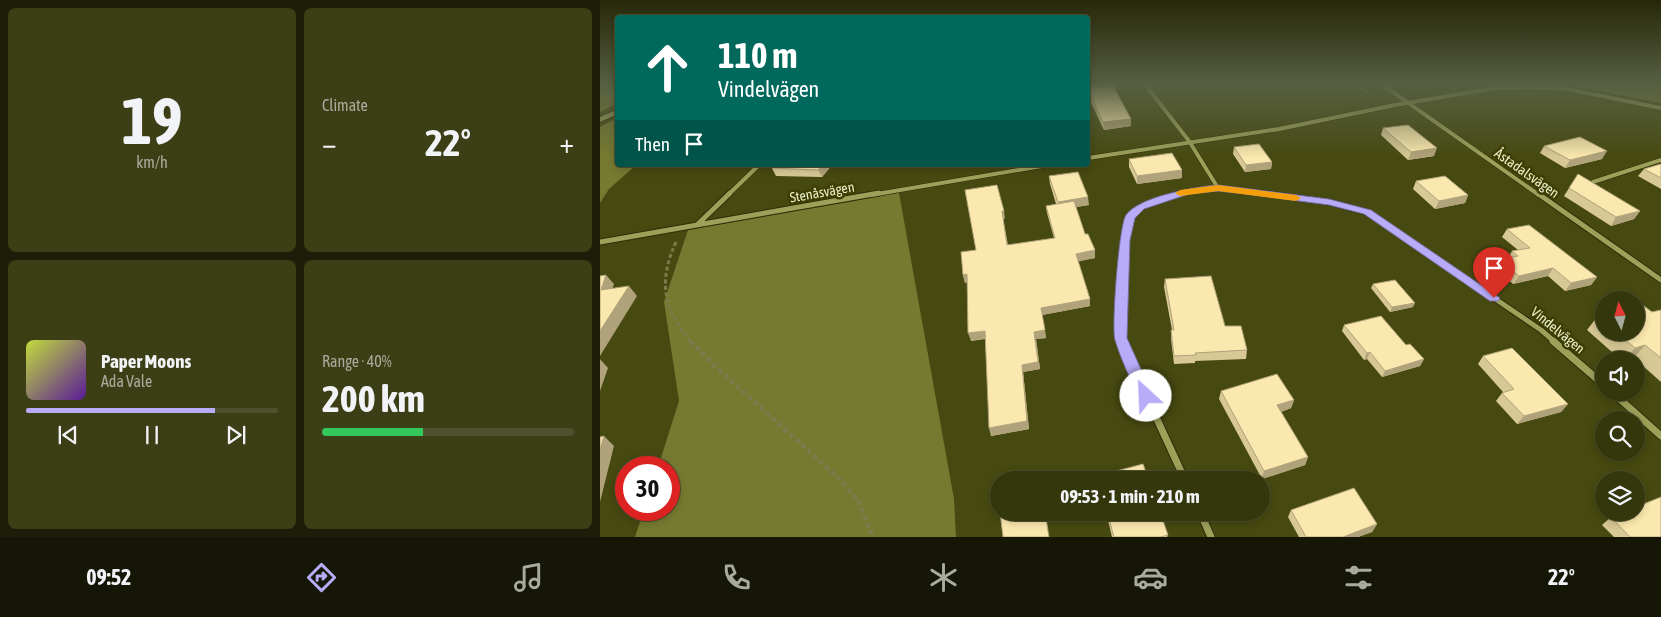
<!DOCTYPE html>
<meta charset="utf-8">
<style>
:root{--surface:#34370c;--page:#3c3f15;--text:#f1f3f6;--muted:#a9ac9d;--line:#4e512d;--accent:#b8abf7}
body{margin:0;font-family:"Asap Condensed",sans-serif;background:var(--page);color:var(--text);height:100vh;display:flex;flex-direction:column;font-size:19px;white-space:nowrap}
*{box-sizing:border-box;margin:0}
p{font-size:16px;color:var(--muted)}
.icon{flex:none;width:28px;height:28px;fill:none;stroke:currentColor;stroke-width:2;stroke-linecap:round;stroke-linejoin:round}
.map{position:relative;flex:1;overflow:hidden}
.panel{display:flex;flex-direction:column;gap:8px;padding:8px;background:#1d1e07;width:600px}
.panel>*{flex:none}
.top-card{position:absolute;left:15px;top:15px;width:475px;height:152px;border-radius:5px;box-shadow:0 2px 8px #0003,0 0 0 1px var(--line);background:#00695c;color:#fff;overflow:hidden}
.needle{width:32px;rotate:354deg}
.buttons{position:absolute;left:995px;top:291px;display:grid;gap:10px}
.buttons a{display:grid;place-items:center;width:50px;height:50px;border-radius:50%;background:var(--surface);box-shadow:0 2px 8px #0003,0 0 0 1px var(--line);font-size:25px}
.speed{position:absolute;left:15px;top:456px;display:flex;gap:10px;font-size:25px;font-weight:700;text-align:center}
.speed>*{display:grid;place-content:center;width:65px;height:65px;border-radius:50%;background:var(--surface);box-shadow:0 2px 8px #0003,0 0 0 1px var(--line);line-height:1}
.speed .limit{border:8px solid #d22;background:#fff;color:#111}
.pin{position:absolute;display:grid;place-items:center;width:42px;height:42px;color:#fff;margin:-51px -21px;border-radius:50% 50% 50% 0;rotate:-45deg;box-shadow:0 0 5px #0007}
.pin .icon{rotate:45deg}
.me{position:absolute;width:55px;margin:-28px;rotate:335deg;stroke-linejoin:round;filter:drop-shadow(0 0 4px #0008)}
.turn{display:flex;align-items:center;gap:18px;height:105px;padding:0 20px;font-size:22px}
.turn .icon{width:65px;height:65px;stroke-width:2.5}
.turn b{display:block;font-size:35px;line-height:42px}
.then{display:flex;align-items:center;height:48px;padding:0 20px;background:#0003;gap:10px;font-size:19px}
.big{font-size:38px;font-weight:700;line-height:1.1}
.panel .tile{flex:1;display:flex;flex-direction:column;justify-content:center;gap:8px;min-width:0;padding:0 18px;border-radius:8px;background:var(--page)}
.panel .dial{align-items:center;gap:0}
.dial b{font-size:65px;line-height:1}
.song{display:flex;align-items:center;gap:15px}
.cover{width:60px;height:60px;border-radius:8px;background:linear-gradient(135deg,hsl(70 70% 55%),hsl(270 70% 35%))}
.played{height:5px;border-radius:2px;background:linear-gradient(90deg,var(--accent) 75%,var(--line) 75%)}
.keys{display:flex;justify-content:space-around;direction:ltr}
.heat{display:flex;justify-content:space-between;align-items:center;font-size:28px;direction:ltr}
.charge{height:8px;border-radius:4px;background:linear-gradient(90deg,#34c759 40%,var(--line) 0)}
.panel .tiles{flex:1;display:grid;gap:8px;grid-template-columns:repeat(2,1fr)}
.trip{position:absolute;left:390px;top:471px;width:280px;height:50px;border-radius:25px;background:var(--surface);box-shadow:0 2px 8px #0003,0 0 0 1px var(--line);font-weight:700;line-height:50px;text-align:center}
.tabs{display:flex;height:80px;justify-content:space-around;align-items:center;background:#151605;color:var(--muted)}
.tabs .icon{width:35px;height:35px}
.tabs .current{color:var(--accent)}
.tabs b{font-size:22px;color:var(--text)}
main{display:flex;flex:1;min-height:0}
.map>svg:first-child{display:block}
.forest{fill:#767a31}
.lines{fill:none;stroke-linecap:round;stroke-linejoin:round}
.minor-far2-casing{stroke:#2c2e07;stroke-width:5}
.minor-far1-casing{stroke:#2c2e07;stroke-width:7}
.minor-casing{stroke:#2c2e07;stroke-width:9}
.secondary-casing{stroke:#2c2e07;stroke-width:2}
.path-far2{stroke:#797c4a;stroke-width:2.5;stroke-dasharray:2.5 2;stroke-linecap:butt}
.path-far1{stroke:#797c4a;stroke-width:3;stroke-dasharray:4 2.5;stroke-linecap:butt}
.path{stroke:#797c4a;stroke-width:4.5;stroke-dasharray:5 3;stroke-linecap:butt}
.minor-far2{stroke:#9ca059;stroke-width:4}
.minor-far1{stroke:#9ca059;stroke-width:5}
.minor{stroke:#9ca059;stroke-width:7}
.secondary{fill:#9ca059;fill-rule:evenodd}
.wall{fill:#d8c896}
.shaded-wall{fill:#b0a27a}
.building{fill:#fbe8af;stroke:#b0a27a}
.route{fill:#b8abf7;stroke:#786fa1}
.slow{fill:#f59e0b}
.labels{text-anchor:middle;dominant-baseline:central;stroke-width:5;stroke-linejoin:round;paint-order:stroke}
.street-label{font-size:14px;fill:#ecf0cb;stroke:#3c3e02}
</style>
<main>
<section class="panel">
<div class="tiles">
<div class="tile dial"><b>19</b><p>km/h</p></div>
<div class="tile"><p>Climate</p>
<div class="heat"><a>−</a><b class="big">22°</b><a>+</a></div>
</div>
<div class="tile">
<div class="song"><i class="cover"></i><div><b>Paper Moons</b><p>Ada Vale</p></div></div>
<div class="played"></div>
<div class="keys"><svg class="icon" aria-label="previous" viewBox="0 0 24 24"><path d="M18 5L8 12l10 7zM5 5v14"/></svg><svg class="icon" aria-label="pause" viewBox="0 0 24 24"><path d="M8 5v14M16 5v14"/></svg><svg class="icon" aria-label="next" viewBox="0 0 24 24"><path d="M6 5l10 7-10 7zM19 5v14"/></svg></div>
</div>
<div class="tile"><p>Range · 40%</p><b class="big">200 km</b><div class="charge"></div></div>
</div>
</section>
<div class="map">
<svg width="1061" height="537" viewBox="0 0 1061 537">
<rect width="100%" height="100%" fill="#464910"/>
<g class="forest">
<polygon points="0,83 17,83 18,103 0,112"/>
<polygon points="959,83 1061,83 1061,103"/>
<polygon points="17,118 18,165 36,165 9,189 0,203 0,127"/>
<polygon points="299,193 354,499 356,537 35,537 44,510 69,510 69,468 58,467 79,401 64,302 88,230"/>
</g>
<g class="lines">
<g class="minor-far2-casing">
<g id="minor-far2">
<polyline points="544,83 589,141 618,188 670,195"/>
<polyline points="780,83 939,195"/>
<polyline points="488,158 679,129 795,105 896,88 933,87 968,89 1061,108"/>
<polyline points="993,182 1061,160"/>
<polyline points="128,195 159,165"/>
<polyline points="271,195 448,165"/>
<polyline points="577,195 588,191 618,188"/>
</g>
</g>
<g class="minor-far1-casing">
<g id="minor-far1">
<polyline points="661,193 729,202 767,212 941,330 955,342"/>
<polyline points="937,193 1061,280"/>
<polyline points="98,224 130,193"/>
<polyline points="0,242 279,193"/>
<polyline points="522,342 520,338 524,240 530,217 541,207 581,193"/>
</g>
</g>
<g class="minor-casing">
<g id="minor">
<polyline points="521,341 585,480"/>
<polyline points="953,341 1004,385"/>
<polyline points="1012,392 1061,436"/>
<polyline points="600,512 611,537"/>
</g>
</g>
<g class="secondary-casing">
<polygon id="secondary" points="18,109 18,114 0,122 0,117"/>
</g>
<g class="path-far2">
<polyline points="755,83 770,94"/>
<polyline points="1058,83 1061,87"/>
</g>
<path class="path-far1" d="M 76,242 C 58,281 63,309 91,342"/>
<polyline class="path" points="90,341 116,367 242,481 258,501 273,537"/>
<use href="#minor-far2" class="minor-far2"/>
<use href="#minor-far1" class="minor-far1"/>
<use href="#minor" class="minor"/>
<use href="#secondary" class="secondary"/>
</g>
<g class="wall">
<polygon points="488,83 516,83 516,91 531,126 504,130 488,96"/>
<polygon points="783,128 834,156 808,160 781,135"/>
<polygon points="944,146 1002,159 965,168 940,153"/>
<polygon points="634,147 672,162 671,169 645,172 633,154"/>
<polygon points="529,159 582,170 582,178 537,184 529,167"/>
<polygon points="1061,164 1061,189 1038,176 1044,169"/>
<polygon points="232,165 222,177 176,176 172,168"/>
<polygon points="978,174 1040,211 1034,219 1011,226 964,196"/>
<polygon points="449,176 489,205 476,207 485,234 495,250 495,258 478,261 490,299 490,306 442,315 446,338 436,339 440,369 423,372 429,429 391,436 385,339 371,341 367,282 365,283 363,275 376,250 365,190 405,218 403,219 408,245 454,238 447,213 446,206 456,204 450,184"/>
<polygon points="816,181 868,195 865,203 835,209 813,189"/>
<polygon points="907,229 997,277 991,285 965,291 948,276 913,284 896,268 900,260 908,258 912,251 918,250 902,237"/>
<polygon points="565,279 625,326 647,350 646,359 595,361 595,363 574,364 571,339 572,330 564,287"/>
<polygon points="773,284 813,307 790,312 771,288"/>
<polygon points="1061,310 1061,382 1034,358 1027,360 1021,360 987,330 997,317 1004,315 1004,332 1036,332 1052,312"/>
<polygon points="744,325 806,345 824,359 820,366 782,377 767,359 764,360 742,331"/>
<polygon points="883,356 968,404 961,412 917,424 896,401 902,393 903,392 878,364"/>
<polygon points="621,391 694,400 691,408 681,412 708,457 705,465 662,479 619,399"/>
<polygon points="691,510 777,524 772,532 758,537 699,537 688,517"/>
<polygon points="506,512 560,512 568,535 567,537 512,537"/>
<polygon points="1011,517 1061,537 1014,537 1002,525"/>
</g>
<g class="shaded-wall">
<polygon points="531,119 531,126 504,130 503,122"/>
<polygon points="837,148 834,156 808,160 811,152"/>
<polygon points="1007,151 1002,159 965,168 970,160"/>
<polygon points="672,162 671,169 645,172 646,165"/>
<polygon points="222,165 232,165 222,177 218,170"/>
<polygon points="582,170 582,178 537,184 537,176"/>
<polygon points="868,195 865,203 835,209 839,201"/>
<polygon points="488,197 489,205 458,210 458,202"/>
<polygon points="402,211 404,211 405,218 403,219"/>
<polygon points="1040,211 1034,219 1011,226 1016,217"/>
<polygon points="495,250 495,258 476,262 476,254"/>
<polygon points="953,268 948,276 913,284 919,276"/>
<polygon points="367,274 369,282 365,283 363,275"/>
<polygon points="6,275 14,284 9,299 1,290"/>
<polygon points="997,277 991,285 965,291 971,283"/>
<polygon points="29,286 37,296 0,356 0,331"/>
<polygon points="490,299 490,306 442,315 441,308"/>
<polygon points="815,303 813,307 790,312 792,307"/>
<polygon points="445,330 446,338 436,339 440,369 423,372 429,429 391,436 389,428 422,365 434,332"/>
<polygon points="385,331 387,338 371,341 368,333"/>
<polygon points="1045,345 1034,358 1024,360 1035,348"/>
<polygon points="770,352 767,359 764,360 767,353"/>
<polygon points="0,359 8,368 0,391"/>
<polygon points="824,359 820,366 782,377 785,371"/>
<polygon points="694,400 691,408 675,414 677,405"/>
<polygon points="968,404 961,412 917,424 924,416"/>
<polygon points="4,436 14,446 0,502 0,450"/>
<polygon points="708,457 705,465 662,479 664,471"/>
<polygon points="777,524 772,532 758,537 743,537"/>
</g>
<g class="building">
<polygon points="488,83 516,83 516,87 514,87 531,119 503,122 488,90"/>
<polygon points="808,125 837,148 811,152 783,128"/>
<polygon points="980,137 1007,151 970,160 944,146"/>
<polygon points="659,144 672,162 646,165 634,147"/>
<polygon points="572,153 582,170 537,176 529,159"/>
<polygon points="1061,164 1061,178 1044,169"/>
<polygon points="175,165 222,165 218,170 172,168"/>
<polygon points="478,172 488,197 458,202 449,176"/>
<polygon points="978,174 1040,211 1016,217 969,188"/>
<polygon points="845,176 868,195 839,201 816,181"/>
<polygon points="397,185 404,211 402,211 407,245 455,238 446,206 474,201 485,234 488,234 495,250 476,254 490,299 441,308 445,330 434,332 438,362 422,365 427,421 389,428 385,331 368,333 367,274 363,275 361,252 376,250 365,190"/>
<polygon points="929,225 997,277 971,283 953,268 919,276 900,260 918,256 912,251 930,248 907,229"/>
<polygon points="6,275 1,290 29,286 0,331 0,276"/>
<polygon points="611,276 625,326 641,326 647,350 595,353 596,355 574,356 571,330 574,330 565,279"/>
<polygon points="795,280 815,303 792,307 773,284"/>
<polygon points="1044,306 1052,312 1061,310 1061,358 1045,345 1035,348 1016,332 1036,332 1036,308"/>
<polygon points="1004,315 1004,322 997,317"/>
<polygon points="781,316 806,345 810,344 824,359 785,371 770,352 767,353 744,325"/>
<polygon points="912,348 968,404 924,416 902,393 914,389 883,356"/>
<polygon points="677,374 694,400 677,405 708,457 664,471 621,391"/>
<polygon points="4,436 0,450 0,437"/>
<polygon points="543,464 549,480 498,480 497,476"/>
<polygon points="754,488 777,524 743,537 706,537 691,510"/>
<polygon points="1061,497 1061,537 1030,537 1011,517 1023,512 1036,512 1036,507"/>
<polygon points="400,512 445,512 449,537 403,537"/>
<polygon points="507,512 560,512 568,535 560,537 514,537"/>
</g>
<linearGradient id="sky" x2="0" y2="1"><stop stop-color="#262809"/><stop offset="0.53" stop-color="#575f42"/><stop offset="1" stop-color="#575f42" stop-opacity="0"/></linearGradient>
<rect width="1061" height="158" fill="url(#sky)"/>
<path class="route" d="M 618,185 L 729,199 L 771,210 L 900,298 L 898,301 L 890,301 L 764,214 L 729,205 L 646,194 L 618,191 L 589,194 L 544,209 L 535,218 L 530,240 L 527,338 L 553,396 L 551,400 L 546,402 L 541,400 C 531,381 521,360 515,340 C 511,329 519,224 526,215 C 540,196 595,187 618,185 Z"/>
<polygon class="slow" points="618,185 696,195 701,198 696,201 618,191 580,196 575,193 580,190"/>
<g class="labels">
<g class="street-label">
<text transform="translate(927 173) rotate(35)">Åstadalsvägen</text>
<text transform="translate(222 192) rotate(-10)">Stenåsvägen</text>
<text transform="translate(958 330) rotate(39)">Vindelvägen</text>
</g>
</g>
</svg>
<div class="buttons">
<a><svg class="needle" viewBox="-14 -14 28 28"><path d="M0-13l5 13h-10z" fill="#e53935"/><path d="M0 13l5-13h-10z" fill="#a9ac9d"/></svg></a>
<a><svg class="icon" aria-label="sound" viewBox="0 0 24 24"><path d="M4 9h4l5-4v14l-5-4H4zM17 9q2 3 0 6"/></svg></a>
<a><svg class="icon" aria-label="search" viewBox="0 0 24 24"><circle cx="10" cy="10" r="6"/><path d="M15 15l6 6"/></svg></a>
<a><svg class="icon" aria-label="layers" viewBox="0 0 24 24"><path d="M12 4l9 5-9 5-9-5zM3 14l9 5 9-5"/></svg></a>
</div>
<div class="speed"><div class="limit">30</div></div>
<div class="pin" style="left:894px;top:298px;background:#d93025"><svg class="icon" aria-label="arrive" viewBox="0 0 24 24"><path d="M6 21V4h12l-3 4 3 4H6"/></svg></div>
<svg class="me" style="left:546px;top:396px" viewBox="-20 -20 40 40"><circle r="19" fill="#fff"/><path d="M0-13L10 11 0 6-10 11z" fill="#b8abf7"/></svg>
<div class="trip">09:53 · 1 min · 210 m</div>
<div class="top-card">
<div class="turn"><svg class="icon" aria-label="ahead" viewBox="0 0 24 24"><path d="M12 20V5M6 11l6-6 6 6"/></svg><div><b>110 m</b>Vindelvägen</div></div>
<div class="then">Then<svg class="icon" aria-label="arrive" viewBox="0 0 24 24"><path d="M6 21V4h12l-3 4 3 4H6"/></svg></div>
</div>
</div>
</main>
<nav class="tabs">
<b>09:52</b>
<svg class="icon current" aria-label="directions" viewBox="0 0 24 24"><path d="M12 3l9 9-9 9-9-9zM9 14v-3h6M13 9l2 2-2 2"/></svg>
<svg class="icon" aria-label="music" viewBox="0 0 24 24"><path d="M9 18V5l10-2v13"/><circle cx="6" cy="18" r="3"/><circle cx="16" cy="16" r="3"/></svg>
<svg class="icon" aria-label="phone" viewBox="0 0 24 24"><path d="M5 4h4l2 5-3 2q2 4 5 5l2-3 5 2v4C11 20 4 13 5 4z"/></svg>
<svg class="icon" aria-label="climate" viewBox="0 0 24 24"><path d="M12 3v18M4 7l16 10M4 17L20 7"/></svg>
<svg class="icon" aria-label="car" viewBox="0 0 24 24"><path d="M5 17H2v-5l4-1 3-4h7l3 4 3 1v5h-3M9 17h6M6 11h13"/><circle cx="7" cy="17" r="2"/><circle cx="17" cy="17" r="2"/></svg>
<svg class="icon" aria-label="filters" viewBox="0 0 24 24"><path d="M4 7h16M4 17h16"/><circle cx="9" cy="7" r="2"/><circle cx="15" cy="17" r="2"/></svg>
<b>22°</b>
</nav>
